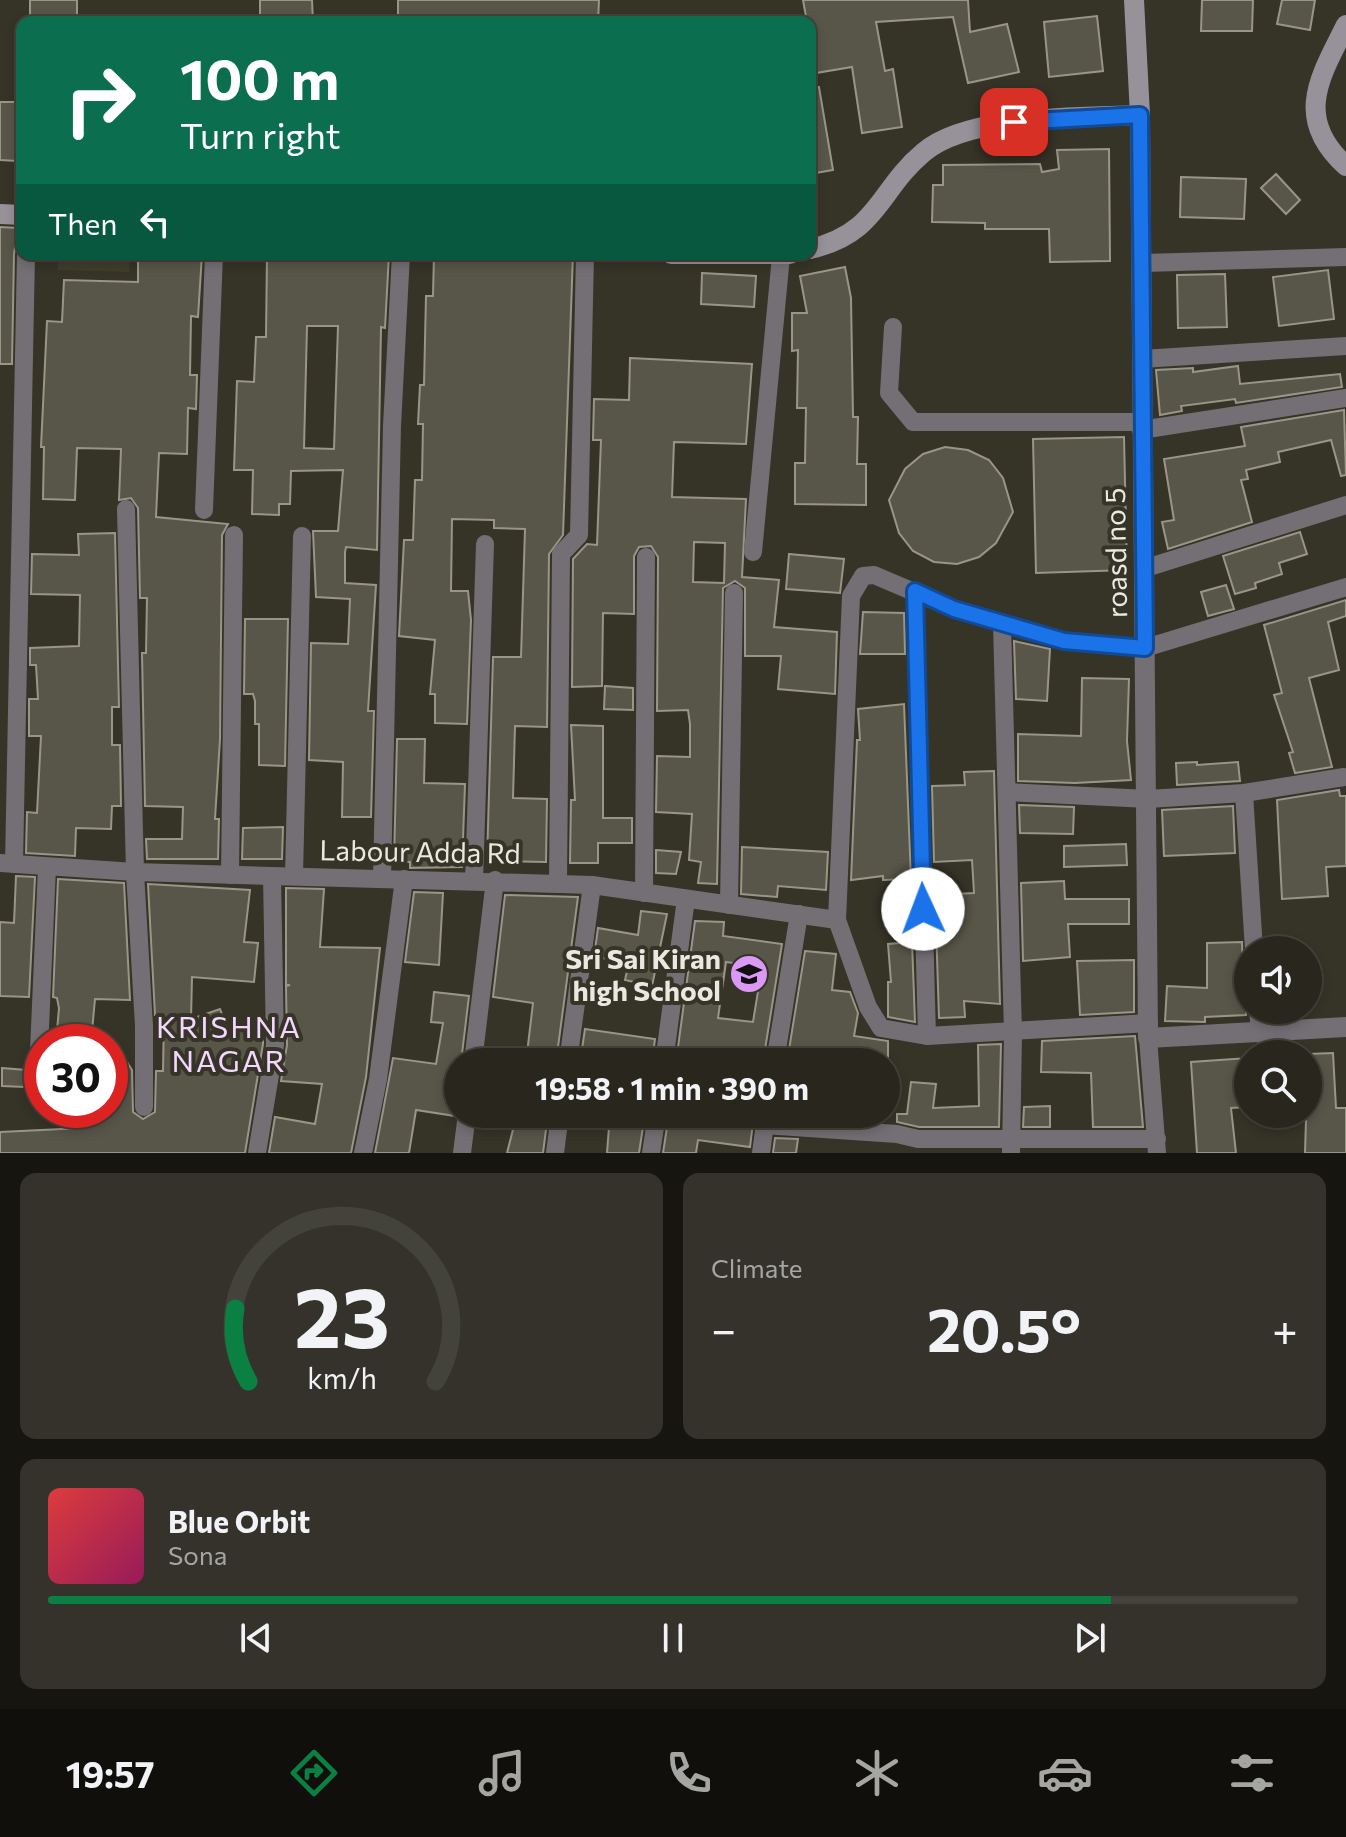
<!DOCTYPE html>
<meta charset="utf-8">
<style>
:root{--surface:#28261d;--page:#34322a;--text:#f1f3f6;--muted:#a5a5a4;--line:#44433b;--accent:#0b8043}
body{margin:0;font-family:Commissioner,sans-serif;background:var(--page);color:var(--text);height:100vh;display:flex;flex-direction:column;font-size:30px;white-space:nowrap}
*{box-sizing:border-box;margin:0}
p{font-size:26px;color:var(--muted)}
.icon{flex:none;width:44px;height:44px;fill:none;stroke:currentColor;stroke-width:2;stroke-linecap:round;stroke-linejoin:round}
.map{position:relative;height:1153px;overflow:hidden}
.side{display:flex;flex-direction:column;gap:20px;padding:20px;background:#161510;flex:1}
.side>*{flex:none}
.guide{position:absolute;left:16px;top:16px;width:800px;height:244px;border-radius:16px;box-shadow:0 4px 12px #0003,0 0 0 2px var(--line);background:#0b6e4f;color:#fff;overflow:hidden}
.fabs{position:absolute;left:1234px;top:936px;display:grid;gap:16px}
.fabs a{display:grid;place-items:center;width:88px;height:88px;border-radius:50%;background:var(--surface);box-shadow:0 4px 12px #0003,0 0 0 2px var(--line);font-size:40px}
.speed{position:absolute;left:24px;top:1024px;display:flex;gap:16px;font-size:40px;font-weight:700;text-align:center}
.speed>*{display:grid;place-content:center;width:104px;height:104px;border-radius:50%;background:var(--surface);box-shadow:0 4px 12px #0003,0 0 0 2px var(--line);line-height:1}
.speed .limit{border:12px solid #d22;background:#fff;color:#111}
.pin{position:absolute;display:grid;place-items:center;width:68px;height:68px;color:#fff;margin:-34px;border-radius:16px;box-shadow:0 4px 12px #0006}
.me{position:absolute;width:88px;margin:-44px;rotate:358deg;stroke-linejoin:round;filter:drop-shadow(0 0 6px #0008)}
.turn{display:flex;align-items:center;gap:28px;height:168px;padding:0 32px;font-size:36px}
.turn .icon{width:104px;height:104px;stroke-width:2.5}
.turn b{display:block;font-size:56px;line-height:68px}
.then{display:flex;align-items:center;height:76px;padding:0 32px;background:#0003;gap:16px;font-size:30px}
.big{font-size:60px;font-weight:700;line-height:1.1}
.side .tile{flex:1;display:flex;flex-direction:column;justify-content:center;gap:12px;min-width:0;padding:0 28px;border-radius:16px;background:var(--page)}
.side .dial{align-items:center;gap:0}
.dial svg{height:208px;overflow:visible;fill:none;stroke:var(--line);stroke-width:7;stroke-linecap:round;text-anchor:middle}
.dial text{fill:var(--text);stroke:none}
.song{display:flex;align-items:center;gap:24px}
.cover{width:96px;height:96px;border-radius:12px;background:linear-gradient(135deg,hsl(0 70% 55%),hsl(330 70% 35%))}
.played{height:8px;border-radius:4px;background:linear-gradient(90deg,var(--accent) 85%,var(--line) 85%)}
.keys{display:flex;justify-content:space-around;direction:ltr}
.heat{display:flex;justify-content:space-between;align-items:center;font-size:44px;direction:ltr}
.side .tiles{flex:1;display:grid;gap:20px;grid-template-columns:1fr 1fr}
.tile:last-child{grid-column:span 2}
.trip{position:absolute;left:444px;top:1048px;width:456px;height:80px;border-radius:40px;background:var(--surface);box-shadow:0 4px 12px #0003,0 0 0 2px var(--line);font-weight:700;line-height:80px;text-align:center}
.tab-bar{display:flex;height:128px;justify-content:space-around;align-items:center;background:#100f0c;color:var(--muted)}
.tab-bar .icon{width:56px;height:56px}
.tab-bar .selected{color:var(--accent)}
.tab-bar b{font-size:36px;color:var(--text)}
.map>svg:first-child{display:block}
.built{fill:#413d2c}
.building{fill:#585549;stroke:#999688;stroke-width:2;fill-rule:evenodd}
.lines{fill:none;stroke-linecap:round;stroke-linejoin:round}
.minor{stroke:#736f75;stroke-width:18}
.tertiary{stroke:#736f75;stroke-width:20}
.secondary{stroke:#979199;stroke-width:20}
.route-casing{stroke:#114b97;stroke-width:20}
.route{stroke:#1a73e8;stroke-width:14}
.labels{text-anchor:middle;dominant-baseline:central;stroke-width:8;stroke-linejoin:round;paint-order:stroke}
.street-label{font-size:28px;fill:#eae8e1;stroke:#363327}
.poi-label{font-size:28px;font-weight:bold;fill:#eae8e1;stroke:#363327;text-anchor:end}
.neighbourhood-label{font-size:30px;letter-spacing:2px;fill:#f3d7fe;stroke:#363327}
</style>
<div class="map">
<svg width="1346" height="1153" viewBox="0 0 1346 1153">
<rect width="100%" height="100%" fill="#363327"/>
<polygon class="built" points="58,254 130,254 129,272 58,270"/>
<g class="building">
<rect x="30" y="0" width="47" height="22"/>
<polygon points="260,0 312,0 313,22 260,22"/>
<polygon points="398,0 599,0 598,22 398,22"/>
<polygon points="803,0 968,0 970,32 1007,24 1019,72 968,83 953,17 876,22 885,71 893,69 902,127 862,133 852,67 816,73 810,22 807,22"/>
<polygon points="1202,0 1253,0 1252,31 1201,31"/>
<polygon points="1282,0 1315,0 1310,30 1277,24"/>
<polygon points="1097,16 1103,71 1049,77 1044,22"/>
<polygon points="810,87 819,87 833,170 810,174"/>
<polygon points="0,102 19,102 17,161 0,160"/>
<polygon points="1109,149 1110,261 1050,262 1049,229 985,229 985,223 932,222 933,185 943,185 943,165 1040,164 1042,172 1059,169 1057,150"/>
<polygon points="1276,174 1300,200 1286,214 1261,188"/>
<polygon points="1181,177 1246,179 1244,219 1180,217"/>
<polygon points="0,227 18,228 14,254 12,364 0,364"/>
<polygon points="138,254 202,254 198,317 191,316 190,375 197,375 196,409 188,408 187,454 159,453 156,517 228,524 222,535 220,739 215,819 219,819 218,859 147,859 146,839 182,839 183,807 145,806 142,653 146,653 147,598 140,598 138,508 131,498 119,500 121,449 77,448 75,500 43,499 44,447 41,447 47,321 62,322 64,280 138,282"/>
<path d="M 267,254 L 389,254 L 385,328 L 381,327 L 377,550 L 346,547 L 345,552 L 345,583 L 376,585 L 368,711 L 374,711 L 371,817 L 342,817 L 343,762 L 309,760 L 311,643 L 348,644 L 350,599 L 316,597 L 313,531 L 338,531 L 343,470 L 291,471 L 290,504 L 279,504 L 279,515 L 252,514 L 253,470 L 234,470 L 237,381 L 254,382 L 256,337 L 266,337 ZM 307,326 L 338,326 L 334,449 L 304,448 Z"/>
<polygon points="434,254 573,254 563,535 549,554 547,727 515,726 513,798 547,799 546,862 487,861 493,657 521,657 525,529 494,528 494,520 452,519 451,591 468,591 471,620 467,724 435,723 435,694 430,694 435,640 399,636 404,540 413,540 415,480 422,480 423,424 418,424 420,385 424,385 426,296 433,296"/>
<polygon points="845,267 851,298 853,417 858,417 857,464 866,464 866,505 795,504 795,463 805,463 806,408 797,408 798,350 792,351 792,313 807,313 800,276"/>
<polygon points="1328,270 1334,319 1279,326 1273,277"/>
<polygon points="702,273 756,276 754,307 701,304"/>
<polygon points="1225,274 1227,327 1178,328 1177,275"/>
<path d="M 630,358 L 752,364 L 746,444 L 674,442 L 672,497 L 746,499 L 742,577 L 779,580 L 774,627 L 837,632 L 835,694 L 778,689 L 781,656 L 745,656 L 745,588 L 735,581 L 723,588 L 717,884 L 698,883 L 701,862 L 689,860 L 692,814 L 656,812 L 657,756 L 690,757 L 690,724 L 688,710 L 657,711 L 658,557 L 651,546 L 639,547 L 634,556 L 634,614 L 603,613 L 602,686 L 572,687 L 573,559 L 587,544 L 597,545 L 601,440 L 593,440 L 594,399 L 629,400 ZM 694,542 L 725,543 L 724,583 L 693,582 Z"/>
<polygon points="1238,366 1240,384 1340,374 1342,387 1236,403 1235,399 1181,406 1182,411 1160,415 1156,370 1193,368 1193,372"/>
<polygon points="1344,410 1346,475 1341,476 1331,440 1278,452 1280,462 1246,470 1248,479 1241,480 1252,522 1168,549 1162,522 1174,520 1164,459 1245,446 1241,427"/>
<polygon points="1124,437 1127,570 1036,573 1033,439"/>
<polygon points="945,447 968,450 989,460 1003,478 1013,512 996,543 979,557 957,564 934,562 913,551 899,533 889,500 905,469 923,454"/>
<polygon points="1300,532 1307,554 1279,563 1282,574 1255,583 1256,588 1235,594 1223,556"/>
<polygon points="115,533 119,707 112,707 112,745 120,745 121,806 112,806 111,829 76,828 75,856 26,853 27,812 37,813 41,736 29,736 29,699 38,699 36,665 30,665 30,648 79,646 80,595 31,594 32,554 79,555 78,534"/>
<polygon points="789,554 844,559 840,593 786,589"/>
<polygon points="1226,585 1234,609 1208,616 1201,592"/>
<polygon points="1346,600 1346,616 1328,622 1339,670 1309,678 1332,767 1295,773 1289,753 1293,752 1274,695 1282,693 1264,625"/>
<polygon points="863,612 904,613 905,654 860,654"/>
<polygon points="245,619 288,619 285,766 259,765 259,724 255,724 255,701 253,694 244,694"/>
<polygon points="1014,641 1050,649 1047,701 1016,699"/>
<polygon points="1082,678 1129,679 1127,741 1131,780 1075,783 1018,781 1018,734 1081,736"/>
<polygon points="605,686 633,688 633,710 604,709"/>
<polygon points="904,704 911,879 883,880 883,876 851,880 857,740 860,740 858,709"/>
<polygon points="571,725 603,726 603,818 632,818 632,843 598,843 598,863 570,863 571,800 575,800"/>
<polygon points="397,739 425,739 424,783 465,784 462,867 410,868 410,862 394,862"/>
<polygon points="1197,762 1197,765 1238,762 1240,781 1177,785 1176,763"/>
<polygon points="994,771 1000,1004 964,1001 965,1017 939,1018 935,895 974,893 972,860 934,862 932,786 965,785 964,772"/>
<polygon points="1339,790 1340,796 1346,796 1346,866 1326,867 1328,896 1282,899 1277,800"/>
<polygon points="1019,805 1074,807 1073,834 1020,833"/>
<polygon points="1233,806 1235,853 1164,856 1162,810"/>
<polygon points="283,827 282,859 242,859 243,828"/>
<polygon points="1126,844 1127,865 1064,867 1064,846"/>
<polygon points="742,847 828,852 826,890 778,886 777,897 741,894"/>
<polygon points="656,850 681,852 676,874 656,873"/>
<polygon points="16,876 35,877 29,997 0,996 0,922 14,923"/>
<polygon points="58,879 124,883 130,1000 95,999 91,1042 56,1042 59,1008 57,998 53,997"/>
<polygon points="1064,881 1065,899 1129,899 1129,924 1068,924 1070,957 1023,961 1021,883"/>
<polygon points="148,884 250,890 244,942 258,943 254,982 192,977 191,1019 220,1009 228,1030 263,1019 263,1044 245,1153 0,1153 0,1132 83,1128 84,1110 110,1110 110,1063 125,1059 132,1070 133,1112 143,1119 155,1112 156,1071 163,1071 164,1015 155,1015"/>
<polygon points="286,888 324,889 320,947 380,948 366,1077 351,1153 269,1153 275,1117 315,1124 322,1084 281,1081 287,1045 286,986 290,985 286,985"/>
<polygon points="414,892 443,893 439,965 405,962"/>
<polygon points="505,895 578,897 556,1062 526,1062 533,1003 493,997"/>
<polygon points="641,911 667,914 652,986 625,980 629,962 594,957 598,928 638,935"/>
<path d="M 695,921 L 724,922 L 723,936 L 782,944 L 763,1062 L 676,1062 ZM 726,962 L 762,967 L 753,1022 L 718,1018 Z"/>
<polygon points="912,942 915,1022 888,1017 888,982 891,982 888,944"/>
<polygon points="1242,942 1243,985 1247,984 1246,1015 1205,1017 1205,1022 1165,1021 1167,986 1207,988 1207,943"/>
<polygon points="805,951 836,954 832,990 850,992 858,1013 854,1036 888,1041 888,1062 787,1062"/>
<polygon points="1134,960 1134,1012 1080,1015 1077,961"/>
<polygon points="434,992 469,996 461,1062 458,1062 455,1116 416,1110 409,1153 375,1153 393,1058 436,1064 443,1023 431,1022"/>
<polygon points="585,1029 655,1039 652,1062 580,1062"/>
<polygon points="1135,1036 1143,1127 1093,1127 1091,1073 1041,1072 1042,1041"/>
<polygon points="1001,1044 999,1127 919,1127 897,1122 897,1114 907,1114 911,1082 936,1084 933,1108 979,1106 978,1045"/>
<polygon points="1333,1053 1336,1108 1346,1108 1346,1153 1305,1153 1308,1054"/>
<polygon points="1248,1058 1248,1107 1231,1108 1236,1153 1197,1153 1191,1062"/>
<polygon points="2,1068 26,1070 25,1087 2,1086"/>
<polygon points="1050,1106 1050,1127 1023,1127 1024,1107"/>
<polygon points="517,1114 548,1114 543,1153 507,1153"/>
<polygon points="610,1114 645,1114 639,1153 607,1153"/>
<polygon points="669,1114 754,1114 750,1147 698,1140 696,1153 663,1153"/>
<polygon points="775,1138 798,1139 796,1153 773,1153"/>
</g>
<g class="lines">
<g class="minor">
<polyline points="1144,263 1346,257"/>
<polyline points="893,327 889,393 913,422 1140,422"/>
<polyline points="1142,359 1346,346"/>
<polyline points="1141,430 1346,398"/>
<polyline points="126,509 135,872 144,1026 144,1107"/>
<polyline points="204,510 214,254"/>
<polyline points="753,552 781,256"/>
<polyline points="1143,569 1346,505"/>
<polyline points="915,591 927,1036"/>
<polyline points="1002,624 1013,1033 1011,1153"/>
<polyline points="1007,792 1148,799 1244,793 1344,777"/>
<polyline points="1244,793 1254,950"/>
<polyline points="0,863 135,872 592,885 837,920"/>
<polyline points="14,864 26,254"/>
<polyline points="230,875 234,535"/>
<polyline points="294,876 302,536"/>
<polyline points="382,878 392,426 401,254"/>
<polyline points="474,880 485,544"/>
<polyline points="558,883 561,554 579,535 585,254"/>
<polyline points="644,893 646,557"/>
<polyline points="729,905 734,593"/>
<polyline points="1258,1010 1260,1034"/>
<polyline points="1149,1023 927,1036 881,1028 868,1007 837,920 851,596 863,576 874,575 954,609 1064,641 1145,648 1346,587"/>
<polyline points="1148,1038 1157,1153"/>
<polyline points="473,1062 495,880"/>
<polyline points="568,1062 592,885"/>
<polyline points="664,1062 686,899"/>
<polyline points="775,1062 799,914"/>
<polyline points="37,1097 47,867"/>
<polyline points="764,1125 897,1134 918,1139 1157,1139"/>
<polyline points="257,1153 275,1045 272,876"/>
<polyline points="363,1153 378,1079 404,879"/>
<polyline points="462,1153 467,1114"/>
<polyline points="555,1153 560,1114"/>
<polyline points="651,1153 657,1114"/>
<polyline points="761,1153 766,1116"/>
</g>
<polyline class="tertiary" points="1140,115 1148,1038 1346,1027"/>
<g class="secondary">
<path d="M 1346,25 C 1320,77 1293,118 1346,166"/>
<polyline points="0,214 22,215"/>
<path d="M 810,249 C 879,233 878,190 924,152 C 969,114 1082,118 1140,115 L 1134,0"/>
<polyline points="671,254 790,254"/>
</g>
</g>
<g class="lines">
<g class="route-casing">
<polyline id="route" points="923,909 915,591 954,609 1064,641 1145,648 1140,115 1014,122"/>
</g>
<use href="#route" class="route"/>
</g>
<defs>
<g id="university-disc" transform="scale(2)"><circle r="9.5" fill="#db99f5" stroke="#363327"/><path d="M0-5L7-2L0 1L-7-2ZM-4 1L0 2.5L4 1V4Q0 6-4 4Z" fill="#111"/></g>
</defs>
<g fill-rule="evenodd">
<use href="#university-disc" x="749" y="974"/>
</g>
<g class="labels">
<g class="street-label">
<text transform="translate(1115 553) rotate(-91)">roasd no 5</text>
<text transform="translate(420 851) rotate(1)">Labour Adda Rd</text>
</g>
<g class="poi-label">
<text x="721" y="958">Sri Sai Kiran<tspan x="721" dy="32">high School</tspan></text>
</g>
<g class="neighbourhood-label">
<text x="229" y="1025">KRISHNA<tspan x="229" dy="34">NAGAR</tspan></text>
</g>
</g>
</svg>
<div class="fabs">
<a><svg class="icon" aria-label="sound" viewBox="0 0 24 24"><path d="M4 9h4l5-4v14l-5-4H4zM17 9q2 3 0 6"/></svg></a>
<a><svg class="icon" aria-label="search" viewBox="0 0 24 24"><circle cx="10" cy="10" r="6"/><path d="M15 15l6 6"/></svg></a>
</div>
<div class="speed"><div class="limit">30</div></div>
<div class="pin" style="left:1014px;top:122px;background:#d93025"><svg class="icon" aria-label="arrive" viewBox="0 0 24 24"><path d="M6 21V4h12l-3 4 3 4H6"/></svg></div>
<svg class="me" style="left:923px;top:909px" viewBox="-20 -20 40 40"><circle r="19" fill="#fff"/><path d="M0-13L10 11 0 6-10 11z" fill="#1a73e8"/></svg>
<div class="trip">19:58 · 1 min · 390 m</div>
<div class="guide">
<div class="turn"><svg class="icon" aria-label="right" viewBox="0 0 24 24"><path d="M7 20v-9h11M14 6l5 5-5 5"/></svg><div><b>100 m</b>Turn right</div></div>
<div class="then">Then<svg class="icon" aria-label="left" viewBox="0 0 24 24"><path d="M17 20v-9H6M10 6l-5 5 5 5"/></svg></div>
</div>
</div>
<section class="side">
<div class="tiles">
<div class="tile dial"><svg viewBox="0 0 100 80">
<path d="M14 69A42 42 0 1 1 86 69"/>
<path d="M14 69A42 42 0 0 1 9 41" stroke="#0b8043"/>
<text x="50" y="56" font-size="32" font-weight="700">23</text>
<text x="50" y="72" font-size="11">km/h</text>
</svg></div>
<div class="tile"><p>Climate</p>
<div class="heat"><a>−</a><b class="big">20.5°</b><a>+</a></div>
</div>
<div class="tile">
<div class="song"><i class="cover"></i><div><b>Blue Orbit</b><p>Sona</p></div></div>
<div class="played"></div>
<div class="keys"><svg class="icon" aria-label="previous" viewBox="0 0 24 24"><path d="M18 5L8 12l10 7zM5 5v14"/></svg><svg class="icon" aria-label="pause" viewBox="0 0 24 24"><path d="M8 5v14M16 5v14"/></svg><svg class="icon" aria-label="next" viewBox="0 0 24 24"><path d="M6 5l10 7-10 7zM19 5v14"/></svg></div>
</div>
</div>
</section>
<nav class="tab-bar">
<b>19:57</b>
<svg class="icon selected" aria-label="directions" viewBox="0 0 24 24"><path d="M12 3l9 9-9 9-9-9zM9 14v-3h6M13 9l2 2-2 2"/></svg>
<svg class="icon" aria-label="music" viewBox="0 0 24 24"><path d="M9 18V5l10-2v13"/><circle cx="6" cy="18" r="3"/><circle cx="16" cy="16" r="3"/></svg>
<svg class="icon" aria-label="phone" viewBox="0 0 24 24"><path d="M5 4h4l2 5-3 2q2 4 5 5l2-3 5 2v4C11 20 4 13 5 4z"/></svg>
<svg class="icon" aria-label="climate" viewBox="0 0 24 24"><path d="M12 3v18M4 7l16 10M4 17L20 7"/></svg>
<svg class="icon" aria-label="car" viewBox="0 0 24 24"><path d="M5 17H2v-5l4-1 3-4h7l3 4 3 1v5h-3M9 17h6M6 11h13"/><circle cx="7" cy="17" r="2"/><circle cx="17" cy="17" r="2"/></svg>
<svg class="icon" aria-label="filters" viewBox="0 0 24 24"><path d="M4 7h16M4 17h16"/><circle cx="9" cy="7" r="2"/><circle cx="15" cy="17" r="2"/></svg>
</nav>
